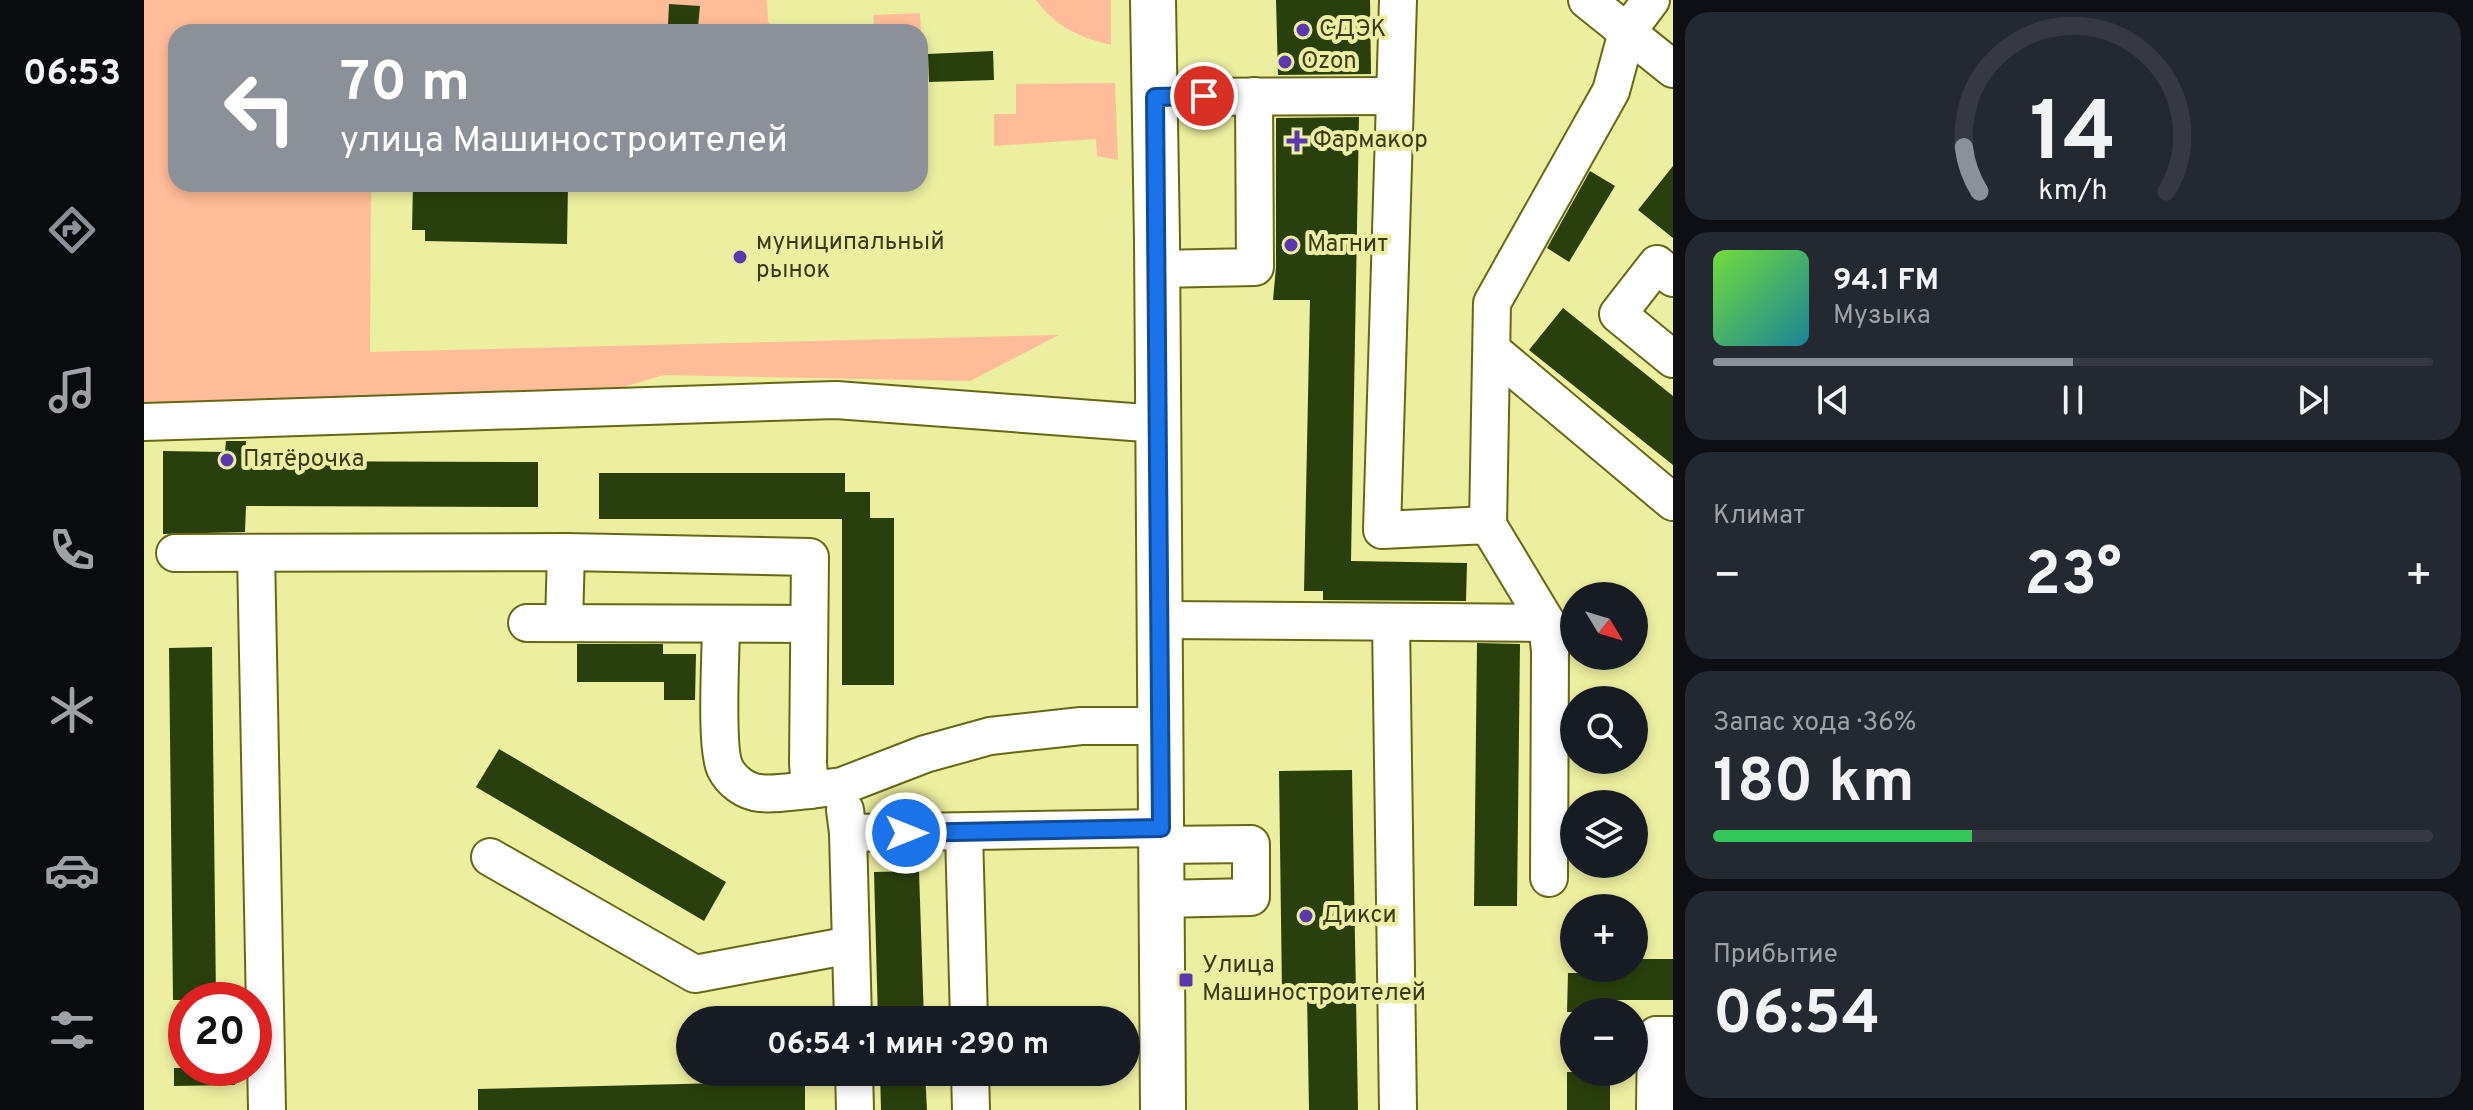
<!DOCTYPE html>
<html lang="ru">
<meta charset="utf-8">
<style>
:root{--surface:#171b24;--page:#242831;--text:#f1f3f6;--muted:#9ea1a6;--line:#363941;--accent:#8c9099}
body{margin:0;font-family:Overpass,sans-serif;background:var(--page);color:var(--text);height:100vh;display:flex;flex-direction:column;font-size:30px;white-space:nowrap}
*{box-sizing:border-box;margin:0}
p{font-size:26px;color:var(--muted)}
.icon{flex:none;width:44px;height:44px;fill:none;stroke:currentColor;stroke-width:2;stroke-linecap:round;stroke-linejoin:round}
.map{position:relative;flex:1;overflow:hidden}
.details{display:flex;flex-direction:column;gap:12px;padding:12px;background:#0d0f14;width:800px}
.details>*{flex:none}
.top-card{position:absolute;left:24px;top:24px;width:760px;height:168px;border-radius:24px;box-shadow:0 4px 12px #0003;background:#8c9099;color:#fff;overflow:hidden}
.needle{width:52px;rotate:128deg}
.controls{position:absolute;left:1416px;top:582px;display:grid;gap:16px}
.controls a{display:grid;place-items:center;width:88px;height:88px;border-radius:50%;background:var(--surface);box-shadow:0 4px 12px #0003;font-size:40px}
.speed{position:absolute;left:24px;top:982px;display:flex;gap:16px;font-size:40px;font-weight:700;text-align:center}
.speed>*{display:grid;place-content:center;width:104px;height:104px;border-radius:50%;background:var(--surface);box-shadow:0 4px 12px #0003;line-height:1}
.speed .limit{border:12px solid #d22;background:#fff;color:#111}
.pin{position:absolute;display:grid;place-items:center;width:68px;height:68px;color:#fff;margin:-34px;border:4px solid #fff;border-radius:50%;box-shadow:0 2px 8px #0007}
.me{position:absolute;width:88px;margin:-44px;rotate:90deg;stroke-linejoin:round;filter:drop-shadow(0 0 6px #0008)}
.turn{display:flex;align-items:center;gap:28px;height:168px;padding:0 40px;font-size:36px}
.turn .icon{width:104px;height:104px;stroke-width:2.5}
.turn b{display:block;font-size:56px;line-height:68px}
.big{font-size:60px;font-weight:700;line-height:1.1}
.details .widget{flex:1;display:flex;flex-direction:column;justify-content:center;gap:12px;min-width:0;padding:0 28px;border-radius:24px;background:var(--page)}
.details .dial{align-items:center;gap:0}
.dial svg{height:208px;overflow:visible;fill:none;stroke:var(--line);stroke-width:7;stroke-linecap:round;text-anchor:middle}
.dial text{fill:var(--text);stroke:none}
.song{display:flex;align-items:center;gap:24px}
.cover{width:96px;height:96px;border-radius:12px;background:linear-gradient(135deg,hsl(100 70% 55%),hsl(190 70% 35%))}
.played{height:8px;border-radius:4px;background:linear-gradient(90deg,var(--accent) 50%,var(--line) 50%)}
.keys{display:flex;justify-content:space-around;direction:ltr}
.heat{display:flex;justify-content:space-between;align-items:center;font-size:44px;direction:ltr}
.charge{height:12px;border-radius:6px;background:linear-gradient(90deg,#34c759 36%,var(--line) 0)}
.trip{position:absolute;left:532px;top:1006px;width:464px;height:80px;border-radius:40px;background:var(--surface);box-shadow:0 4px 12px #0003;font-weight:700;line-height:80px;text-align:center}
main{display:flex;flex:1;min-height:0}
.tab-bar{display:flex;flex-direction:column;width:144px;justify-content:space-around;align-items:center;background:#090b0e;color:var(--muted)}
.tab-bar .icon{width:56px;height:56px}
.tab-bar .current{color:var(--accent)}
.tab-bar b{font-size:36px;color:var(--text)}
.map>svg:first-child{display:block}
.green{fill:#ffbc98}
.building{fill:#2a400c}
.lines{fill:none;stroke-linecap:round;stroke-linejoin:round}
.minor-casing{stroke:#676814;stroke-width:40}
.major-casing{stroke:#676814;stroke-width:48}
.minor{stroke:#fff;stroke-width:36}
.major{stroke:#fff;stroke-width:44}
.route-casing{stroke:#114b97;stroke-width:20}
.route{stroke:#1a73e8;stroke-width:14}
.poi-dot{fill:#5938b0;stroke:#ecef9f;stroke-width:3}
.labels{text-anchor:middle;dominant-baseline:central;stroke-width:8;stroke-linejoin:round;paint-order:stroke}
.poi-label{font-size:24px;fill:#393a1a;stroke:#ecef9f;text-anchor:start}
</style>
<main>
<nav class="tab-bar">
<b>06:53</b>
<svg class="icon current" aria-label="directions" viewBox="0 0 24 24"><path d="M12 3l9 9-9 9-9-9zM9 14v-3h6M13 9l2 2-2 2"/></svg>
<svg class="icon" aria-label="music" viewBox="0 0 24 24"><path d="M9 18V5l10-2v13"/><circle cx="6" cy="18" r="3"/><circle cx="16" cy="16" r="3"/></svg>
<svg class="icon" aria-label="phone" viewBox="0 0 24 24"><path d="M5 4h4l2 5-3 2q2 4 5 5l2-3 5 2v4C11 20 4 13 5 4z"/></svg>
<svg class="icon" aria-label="climate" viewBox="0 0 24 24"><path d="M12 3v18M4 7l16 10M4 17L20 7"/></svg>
<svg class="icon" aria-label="car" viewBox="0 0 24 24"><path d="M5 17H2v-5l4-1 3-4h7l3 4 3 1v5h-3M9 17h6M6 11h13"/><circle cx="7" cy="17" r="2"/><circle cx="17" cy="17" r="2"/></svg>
<svg class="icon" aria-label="filters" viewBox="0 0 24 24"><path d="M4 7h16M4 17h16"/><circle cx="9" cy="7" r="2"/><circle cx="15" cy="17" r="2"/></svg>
</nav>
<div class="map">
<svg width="1529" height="1110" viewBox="0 0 1529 1110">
<rect width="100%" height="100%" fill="#ecef9f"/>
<g class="green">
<polygon points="0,0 623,0 624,22 637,32 689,32 444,32 260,26 254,32 32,32 32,184 227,184 226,352 915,335 826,381 520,375 456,394 0,406"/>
<path d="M 892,0 L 967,0 L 967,45 C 936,37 911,27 892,0 Z"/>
<polygon points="776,13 778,57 776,32 731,32 729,15"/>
<polygon points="971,83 974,160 953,156 952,139 850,146 850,114 872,114 872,84"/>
</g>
<g class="building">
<polygon points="1132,0 1226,0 1227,74 1134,75"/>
<polygon points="525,4 556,6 554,27 524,25"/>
<polygon points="849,51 850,80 785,82 784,54"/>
<polygon points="1215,117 1207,561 1323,563 1322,601 1179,600 1179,591 1160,591 1166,300 1129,300 1132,267 1132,118"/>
<polygon points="1529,166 1529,238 1494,210"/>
<polygon points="1446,171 1471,186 1425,262 1403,248"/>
<polygon points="269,184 424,184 423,244 281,241 281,230 268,230"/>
<polygon points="1419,308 1529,396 1529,465 1385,350"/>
<polygon points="82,441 102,441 101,461 394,462 394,507 102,506 101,532 19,534 19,451 81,452"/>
<polygon points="455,473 701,473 701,492 726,492 726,518 750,518 750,685 698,685 698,519 455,519"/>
<polygon points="1333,643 1376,644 1373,906 1330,906"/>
<polygon points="433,644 519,644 519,654 552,654 551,700 520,700 520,682 433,682"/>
<polygon points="68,647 72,1000 29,1000 25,648"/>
<polygon points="355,749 582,882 560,921 332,787"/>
<polygon points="1208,770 1214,1110 1165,1110 1163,993 1138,993 1135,771"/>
<polygon points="775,871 780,1020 734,1020 730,872"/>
<polygon points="1490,959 1529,959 1529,1000 1466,1000 1466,1012 1423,1012 1424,973 1447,973 1447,968 1490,968"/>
<polygon points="30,1068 91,1068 91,1085 30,1086"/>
<polygon points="736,1072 781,1072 783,1110 737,1110"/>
<rect x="1423" y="1072" width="43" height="38"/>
<polygon points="661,1081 661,1110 334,1110 334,1089"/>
</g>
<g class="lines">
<g class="minor-casing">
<g id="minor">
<polyline points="1254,0 1238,530 1344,525 1403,623 1406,651 1405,878"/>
<polyline points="1443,0 1529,69"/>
<polyline points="1011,97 1251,96"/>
<polyline points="1013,269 1111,267 1110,96"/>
<polyline points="1529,278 1513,264 1474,314 1529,359"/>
<polyline points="1349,351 1529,502"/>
<polyline points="0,422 692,400 1015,424"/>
<polyline points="1344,525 1348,303 1467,91 1483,32 1507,0"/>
<polyline points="31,553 422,552 666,557 664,763 666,790 698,786 781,754 846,736 937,726 1016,726"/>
<polyline points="112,553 123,1110"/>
<polyline points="1016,620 1403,623"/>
<polyline points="1247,622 1254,1110"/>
<polyline points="383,623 665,624"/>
<polyline points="420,623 422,552"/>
<path d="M 577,624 C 577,653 571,747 581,768 C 587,781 602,792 616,793 C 631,795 650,791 666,790"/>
<polyline points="701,810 704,833 709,1020"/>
<polyline points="820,832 825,1020"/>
<polyline points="704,833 1017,828"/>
<polyline points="1017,845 1107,844 1107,897 1017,899"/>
<polyline points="346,857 551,974 707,945"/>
<polyline points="710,1072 711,1110"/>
<polyline points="826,1072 827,1110"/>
<polyline points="1511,1110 1512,1035 1529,1035"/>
</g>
</g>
<g class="major-casing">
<polyline id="major" points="1009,0 1013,240 1019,1110"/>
</g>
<use href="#minor" class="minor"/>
<use href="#major" class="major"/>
</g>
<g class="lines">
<g class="route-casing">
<polyline id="route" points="762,833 1017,828 1011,97 1060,96"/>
</g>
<use href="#route" class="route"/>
</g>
<g class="poi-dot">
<circle cx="1159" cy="30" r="8"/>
<circle cx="1141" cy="62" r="8"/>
<path d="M1149 129h8v8h8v8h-8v8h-8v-8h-8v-8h8z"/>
<circle cx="1147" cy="245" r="8"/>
<circle cx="596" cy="257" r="8"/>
<circle cx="83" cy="460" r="8"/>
<circle cx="1162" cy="916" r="8"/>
<rect x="1034" y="972" width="16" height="16" rx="4"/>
</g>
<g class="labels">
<g class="poi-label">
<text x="1175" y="30">СДЭК</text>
<text x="1157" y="62">Ozon</text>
<text x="1169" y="141">Фармакор</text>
<text x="612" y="243">муниципальный<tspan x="612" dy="28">рынок</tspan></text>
<text x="1163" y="245">Магнит</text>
<text x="99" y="460">Пятёрочка</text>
<text x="1178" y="916">Дикси</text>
<text x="1058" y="966">Улица<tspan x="1058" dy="28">Машиностроителей</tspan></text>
</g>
</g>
</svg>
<div class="controls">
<a><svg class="needle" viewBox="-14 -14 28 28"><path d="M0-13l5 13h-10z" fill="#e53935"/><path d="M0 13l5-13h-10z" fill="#9ea1a6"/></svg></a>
<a><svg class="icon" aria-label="search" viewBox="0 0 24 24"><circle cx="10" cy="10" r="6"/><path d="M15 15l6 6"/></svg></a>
<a><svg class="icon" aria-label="layers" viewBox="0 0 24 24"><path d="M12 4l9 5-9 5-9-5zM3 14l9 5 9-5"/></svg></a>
<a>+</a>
<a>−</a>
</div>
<div class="speed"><div class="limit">20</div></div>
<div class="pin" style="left:1060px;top:96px;background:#d93025"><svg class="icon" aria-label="arrive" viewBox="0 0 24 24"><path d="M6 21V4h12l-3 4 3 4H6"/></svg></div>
<svg class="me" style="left:762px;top:833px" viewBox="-20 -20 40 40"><circle r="17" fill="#1a73e8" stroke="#fff" stroke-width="3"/><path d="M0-11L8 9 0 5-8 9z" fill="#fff"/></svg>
<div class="trip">06:54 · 1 мин · 290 m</div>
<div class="top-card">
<div class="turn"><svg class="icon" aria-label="left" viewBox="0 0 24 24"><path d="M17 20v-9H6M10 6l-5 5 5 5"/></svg><div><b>70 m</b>улица Машиностроителей</div></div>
</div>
</div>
<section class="details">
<div class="widget dial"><svg viewBox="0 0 100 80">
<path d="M14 69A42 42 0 1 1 86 69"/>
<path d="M14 69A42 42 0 0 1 8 52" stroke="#8c9099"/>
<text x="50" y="56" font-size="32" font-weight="700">14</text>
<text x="50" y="72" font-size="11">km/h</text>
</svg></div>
<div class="widget">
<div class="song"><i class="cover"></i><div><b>94.1 FM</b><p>Музыка</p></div></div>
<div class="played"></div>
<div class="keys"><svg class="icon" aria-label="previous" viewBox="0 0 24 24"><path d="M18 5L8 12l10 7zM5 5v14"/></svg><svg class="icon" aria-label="pause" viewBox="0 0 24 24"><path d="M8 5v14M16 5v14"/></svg><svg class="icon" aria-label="next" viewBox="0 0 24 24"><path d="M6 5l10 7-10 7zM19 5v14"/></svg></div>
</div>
<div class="widget"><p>Климат</p>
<div class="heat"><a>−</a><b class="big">23°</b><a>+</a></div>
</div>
<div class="widget"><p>Запас хода · 36%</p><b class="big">180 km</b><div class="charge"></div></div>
<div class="widget"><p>Прибытие</p><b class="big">06:54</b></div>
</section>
</main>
